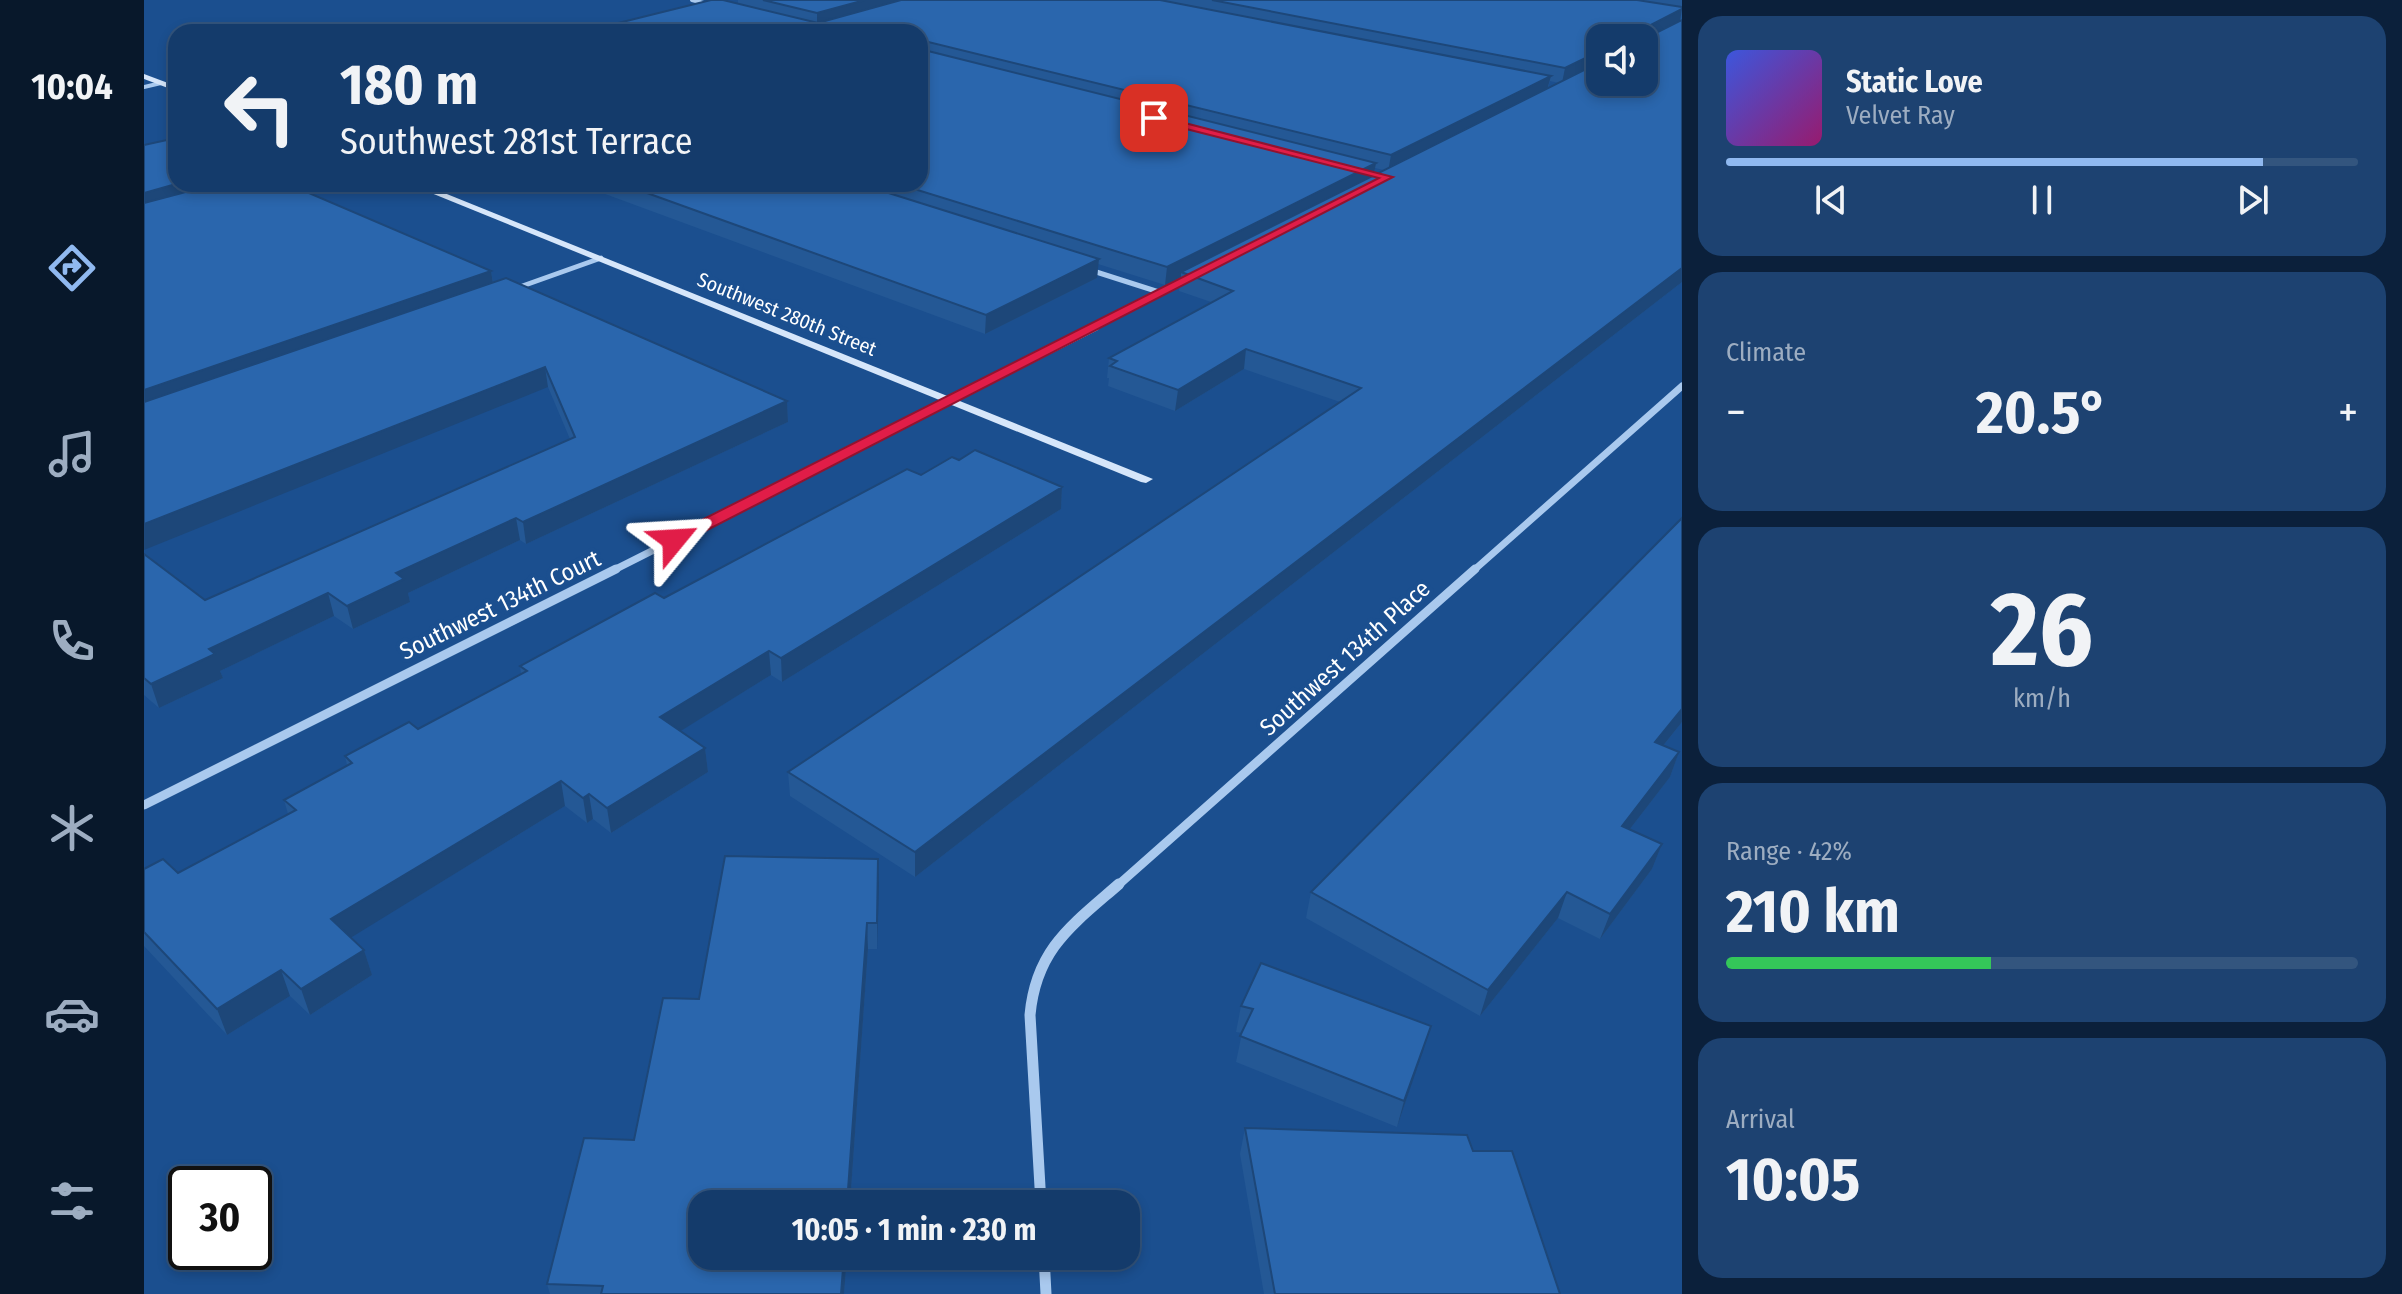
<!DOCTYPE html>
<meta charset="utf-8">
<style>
:root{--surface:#143b6b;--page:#1d4271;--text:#f1f3f6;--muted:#9dadc1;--line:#33557e;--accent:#90b9f0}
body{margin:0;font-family:"Fira Sans Condensed",sans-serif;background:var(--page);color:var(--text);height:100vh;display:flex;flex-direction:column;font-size:30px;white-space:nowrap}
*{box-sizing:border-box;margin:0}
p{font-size:26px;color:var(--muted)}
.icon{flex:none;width:44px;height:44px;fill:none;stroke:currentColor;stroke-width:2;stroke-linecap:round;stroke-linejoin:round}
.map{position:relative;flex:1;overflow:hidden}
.drawer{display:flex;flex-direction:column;gap:16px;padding:16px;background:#0b203b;width:720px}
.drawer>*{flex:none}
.banner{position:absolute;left:24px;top:24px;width:760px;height:168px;border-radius:24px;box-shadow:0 4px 12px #0003,0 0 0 2px var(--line);background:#143b6b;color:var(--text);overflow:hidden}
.buttons{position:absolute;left:1442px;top:24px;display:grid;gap:16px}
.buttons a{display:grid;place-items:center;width:72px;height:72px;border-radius:16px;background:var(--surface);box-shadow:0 4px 12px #0003,0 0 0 2px var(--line);font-size:40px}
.speed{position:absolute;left:24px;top:1166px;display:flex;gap:16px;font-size:40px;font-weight:700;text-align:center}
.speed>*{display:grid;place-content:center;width:104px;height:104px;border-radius:50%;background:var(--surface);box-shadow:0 4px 12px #0003,0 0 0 2px var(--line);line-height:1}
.speed .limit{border:4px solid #111;border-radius:12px;background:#fff;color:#111}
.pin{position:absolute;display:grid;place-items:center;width:68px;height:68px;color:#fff;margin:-34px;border-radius:16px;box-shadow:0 4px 12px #0006}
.me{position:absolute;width:88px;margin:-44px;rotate:63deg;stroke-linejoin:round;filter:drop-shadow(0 0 6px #0008)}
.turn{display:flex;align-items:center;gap:28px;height:168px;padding:0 40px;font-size:36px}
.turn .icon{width:104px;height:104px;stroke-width:2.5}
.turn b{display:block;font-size:56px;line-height:68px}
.big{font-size:60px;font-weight:700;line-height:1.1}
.drawer .widget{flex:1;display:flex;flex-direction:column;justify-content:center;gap:12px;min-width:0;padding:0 28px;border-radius:24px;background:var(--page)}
.drawer .dial{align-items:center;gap:0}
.dial b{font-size:104px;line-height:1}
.song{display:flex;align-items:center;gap:24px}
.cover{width:96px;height:96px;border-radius:12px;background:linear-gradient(135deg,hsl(230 70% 55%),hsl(320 70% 35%))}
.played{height:8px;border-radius:4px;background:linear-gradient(90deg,var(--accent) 85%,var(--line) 85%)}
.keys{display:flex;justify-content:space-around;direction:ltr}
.heat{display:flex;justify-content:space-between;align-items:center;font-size:44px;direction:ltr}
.charge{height:12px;border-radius:6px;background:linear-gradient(90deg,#34c759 42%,var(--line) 0)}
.trip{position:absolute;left:544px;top:1190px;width:452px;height:80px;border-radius:24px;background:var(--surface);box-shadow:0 4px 12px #0003,0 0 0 2px var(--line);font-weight:700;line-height:80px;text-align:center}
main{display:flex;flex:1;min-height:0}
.tabs{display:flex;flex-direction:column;width:144px;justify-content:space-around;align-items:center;background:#08182b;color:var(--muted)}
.tabs .icon{width:56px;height:56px}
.tabs .on{color:var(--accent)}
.tabs b{font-size:36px;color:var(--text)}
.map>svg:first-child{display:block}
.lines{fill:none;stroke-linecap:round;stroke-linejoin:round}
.street-far4{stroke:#a9c9ee;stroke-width:4}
.street-far3{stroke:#a9c9ee;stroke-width:5}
.street-far2{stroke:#a9c9ee;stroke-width:7}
.street-far1{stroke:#a9c9ee;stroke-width:9}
.street{stroke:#a9c9ee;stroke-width:11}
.secondary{fill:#d6e6fa;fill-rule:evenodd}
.wall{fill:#245895;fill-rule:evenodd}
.shaded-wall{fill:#1d4779}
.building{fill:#2a66ad;stroke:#1d4779;stroke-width:2}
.route{fill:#e11d48;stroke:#92132f;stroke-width:2}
.labels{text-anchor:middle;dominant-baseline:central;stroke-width:8;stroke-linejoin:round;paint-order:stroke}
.far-street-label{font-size:20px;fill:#fff;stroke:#1b4f8f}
.street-label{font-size:24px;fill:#fff;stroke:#1b4f8f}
</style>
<main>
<nav class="tabs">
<b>10:04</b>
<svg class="icon on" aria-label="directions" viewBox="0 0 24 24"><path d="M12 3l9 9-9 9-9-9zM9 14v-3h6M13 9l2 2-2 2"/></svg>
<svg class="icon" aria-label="music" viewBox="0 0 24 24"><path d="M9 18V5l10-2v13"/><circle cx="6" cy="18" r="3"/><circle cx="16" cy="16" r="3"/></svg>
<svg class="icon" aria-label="phone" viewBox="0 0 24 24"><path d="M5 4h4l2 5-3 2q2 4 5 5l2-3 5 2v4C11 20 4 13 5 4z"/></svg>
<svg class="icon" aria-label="climate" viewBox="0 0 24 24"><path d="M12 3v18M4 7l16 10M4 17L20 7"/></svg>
<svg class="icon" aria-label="car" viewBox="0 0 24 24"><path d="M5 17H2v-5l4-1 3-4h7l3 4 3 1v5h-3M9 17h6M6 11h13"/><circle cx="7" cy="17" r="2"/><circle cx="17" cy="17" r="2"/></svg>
<svg class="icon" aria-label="filters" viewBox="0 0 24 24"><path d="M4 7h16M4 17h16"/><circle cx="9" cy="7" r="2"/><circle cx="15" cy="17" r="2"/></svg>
</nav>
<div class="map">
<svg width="1538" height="1294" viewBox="0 0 1538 1294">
<rect width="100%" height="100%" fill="#1b4f8f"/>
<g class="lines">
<g class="street-far4">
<polyline points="548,0 568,5"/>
<polyline points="0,87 17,83"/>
</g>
<g class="street-far3">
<polyline points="946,270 1018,293"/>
<polyline points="370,289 457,258"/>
<polyline points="948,329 1046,279"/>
</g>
<g class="street-far2">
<polyline points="468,571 952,327"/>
<polyline points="1329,571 1538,386"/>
</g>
<g class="street-far1">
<polyline points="0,805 472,569"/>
<polyline points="973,886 1331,569"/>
</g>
<g class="street">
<path d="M 897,1204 L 886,1015 C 892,949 928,925 975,884"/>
<polyline points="900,1256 902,1294"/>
</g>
<g class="secondary">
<polygon points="0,74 32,86 32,91 0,79"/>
<polygon points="265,184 278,184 1009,479 1002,483 997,482"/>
</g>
</g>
<g class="wall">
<path d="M 594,0 L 1538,0 L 1538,282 L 771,877 L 646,796 L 644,772 L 1196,402 L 1100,369 L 1031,411 L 964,386 L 965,378 L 963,378 L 965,358 L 1067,302 L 1035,291 L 1037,277 L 1021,285 L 954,264 L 953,278 L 841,334 L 434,184 L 776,184 L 776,32 L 438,32 L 594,4 ZM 1456,38 L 1500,82 L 1456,82 ZM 1406,81 L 1415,83 L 1404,88 ZM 1231,168 L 1240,170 L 1230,175 Z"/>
<polygon points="32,184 347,271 349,282 643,401 644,422 382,544 376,540 264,593 266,602 209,629 190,616 76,671 79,678 15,708 0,695 0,554 61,600 426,439 404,387"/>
<polygon points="777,475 918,487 917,509 638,682 627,675 536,731 561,748 564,772 467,833 449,819 443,823 421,806 207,937 220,950 228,975 166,1015 146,996 83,1035 0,946 0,869 34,873 144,814 140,800 203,765 201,756 274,729 377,674 376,666"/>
<polygon points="1538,518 1538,722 1519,746 1535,752 1526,777 1486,829 1518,844 1508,869 1456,939 1414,918 1336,1016 1162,918 1167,892"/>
<polygon points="734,859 733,949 724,949 706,1204 558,1204 558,1256 703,1256 700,1294 406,1294 403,1284 490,1140 555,999"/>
<polygon points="1097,1006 1287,1026 1253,1127 1092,1062 1098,1033 1092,1032"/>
<polygon points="1101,1128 1329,1151 1416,1294 1120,1294 1096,1154"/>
</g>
<g class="shaded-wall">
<polygon points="721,0 767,0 673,27 673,13"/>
<polygon points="1538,9 1536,21 1500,40 1501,28"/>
<polygon points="1456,51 1454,64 1418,83 1421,68"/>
<polygon points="1407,76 1403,90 1244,172 1247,155"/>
<polygon points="1232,163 1229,179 1037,272 1037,277 1021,285 1023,267"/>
<polygon points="32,184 98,184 0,211 0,193"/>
<polygon points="955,259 953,278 841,334 842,315"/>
<polygon points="1538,268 1538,282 771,877 771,852"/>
<polygon points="347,271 350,290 0,413 0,390"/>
<polygon points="1102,349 1100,369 1031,411 1034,390"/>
<polygon points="401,367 404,387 0,550 0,524"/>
<polygon points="643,401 644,422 382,544 379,522"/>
<polygon points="918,487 917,509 638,682 637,658"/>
<polygon points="372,518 376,540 264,593 266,602 209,629 203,606 252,573"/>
<polygon points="184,593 190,616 76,671 79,678 15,708 7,684 65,649"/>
<polygon points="625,651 627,675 519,742 516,717"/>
<polygon points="1538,709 1538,722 1502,767 1511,742"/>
<polygon points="561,748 564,772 467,833 463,808"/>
<polygon points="1535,752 1526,777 1469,851 1478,826"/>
<polygon points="417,781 421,806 195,945 187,919"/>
<polygon points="445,794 449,819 443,823 439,798"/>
<polygon points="1518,844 1508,869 1456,939 1466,914"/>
<polygon points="734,859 735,884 733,949 733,923"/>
<polygon points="1423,892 1414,918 1336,1016 1344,990"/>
<polygon points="723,923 724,949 706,1204 703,1204"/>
<polygon points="220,950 228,975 166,1015 157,989"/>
<polygon points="137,970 146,996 83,1035 73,1009"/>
<polygon points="1287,1026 1279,1051 1253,1127 1260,1101"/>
<polygon points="700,1256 703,1256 700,1294 697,1294"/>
</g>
<g class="building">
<polygon points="567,0 579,0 674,23 757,0 1016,0 1407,76 1247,155 776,40 776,32 438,32"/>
<polygon points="619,0 721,0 673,13"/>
<polygon points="1068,0 1493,0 1538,7 1538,9 1501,28 1500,35 1506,36 1538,20 1538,268 771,852 644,772 1217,388 1102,349 1034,390 966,366 973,361 965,358 1089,291 1037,272 1456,62 1456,82 1500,82 1500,38 1456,38 1456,51 1421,68"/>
<polygon points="776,49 1232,163 1023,267 754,184 776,184"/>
<polygon points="32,138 32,184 0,193 0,145"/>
<polygon points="72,184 144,184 347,271 0,390 0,203"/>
<polygon points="478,184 716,184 955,259 842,315"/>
<polygon points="362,278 643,401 379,522 372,518 252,573 260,579 203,606 184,593 65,649 71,654 7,684 0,678 0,554 61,600 431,437 401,367 0,524 0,402"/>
<polygon points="831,450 918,487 637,658 625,651 516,717 561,748 463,808 445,794 439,798 417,781 187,919 220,950 157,989 137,970 73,1009 0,932 0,869 19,859 34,873 152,810 140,800 208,763 201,756 265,722 274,729 383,671 376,666 511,593 520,598 763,469 777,475 808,457 815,460"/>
<polygon points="1538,518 1538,709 1511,742 1535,752 1478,826 1518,844 1466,914 1423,892 1344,990 1167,892"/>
<polygon points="581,856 734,859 733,923 723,923 703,1204 558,1204 558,1256 700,1256 697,1294 457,1294 459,1286 403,1284 440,1138 490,1140 519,998 555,999"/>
<polygon points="1117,963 1287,1026 1260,1101 1096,1036 1109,1009 1097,1006"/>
<polygon points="1101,1128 1323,1135 1329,1151 1368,1151 1416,1294 1131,1294"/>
</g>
<polygon class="route" points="1010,115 1249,177 536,544 524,544 524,537 1235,178 1007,120"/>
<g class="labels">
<g class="far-street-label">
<text transform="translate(643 314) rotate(22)">Southwest 280th Street</text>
</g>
<g class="street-label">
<text transform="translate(356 605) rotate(-26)">Southwest 134th Court</text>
<text transform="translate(1201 658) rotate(-42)">Southwest 134th Place</text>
</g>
</g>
</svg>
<div class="buttons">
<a><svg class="icon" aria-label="sound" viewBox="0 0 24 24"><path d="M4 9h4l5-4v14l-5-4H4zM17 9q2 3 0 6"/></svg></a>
</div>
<div class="speed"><div class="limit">30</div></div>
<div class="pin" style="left:1010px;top:118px;background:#d93025"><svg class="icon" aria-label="arrive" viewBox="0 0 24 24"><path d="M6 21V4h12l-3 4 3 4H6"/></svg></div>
<svg class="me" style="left:530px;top:540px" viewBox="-20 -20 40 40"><path d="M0-17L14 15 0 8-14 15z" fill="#e11d48" stroke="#fff" stroke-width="4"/></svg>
<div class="trip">10:05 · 1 min · 230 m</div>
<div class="banner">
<div class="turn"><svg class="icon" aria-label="left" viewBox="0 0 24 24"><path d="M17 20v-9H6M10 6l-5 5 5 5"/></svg><div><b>180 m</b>Southwest 281st Terrace</div></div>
</div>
</div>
<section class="drawer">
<div class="widget">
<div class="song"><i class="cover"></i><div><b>Static Love</b><p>Velvet Ray</p></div></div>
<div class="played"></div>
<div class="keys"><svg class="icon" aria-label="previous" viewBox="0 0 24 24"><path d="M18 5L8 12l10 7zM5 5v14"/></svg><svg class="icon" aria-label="pause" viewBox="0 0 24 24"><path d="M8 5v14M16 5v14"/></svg><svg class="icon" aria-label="next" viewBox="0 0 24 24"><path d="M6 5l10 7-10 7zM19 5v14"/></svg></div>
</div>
<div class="widget"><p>Climate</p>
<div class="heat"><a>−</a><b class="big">20.5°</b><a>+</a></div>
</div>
<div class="widget dial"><b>26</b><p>km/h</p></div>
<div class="widget"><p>Range · 42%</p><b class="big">210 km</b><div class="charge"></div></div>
<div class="widget"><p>Arrival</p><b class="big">10:05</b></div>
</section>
</main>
